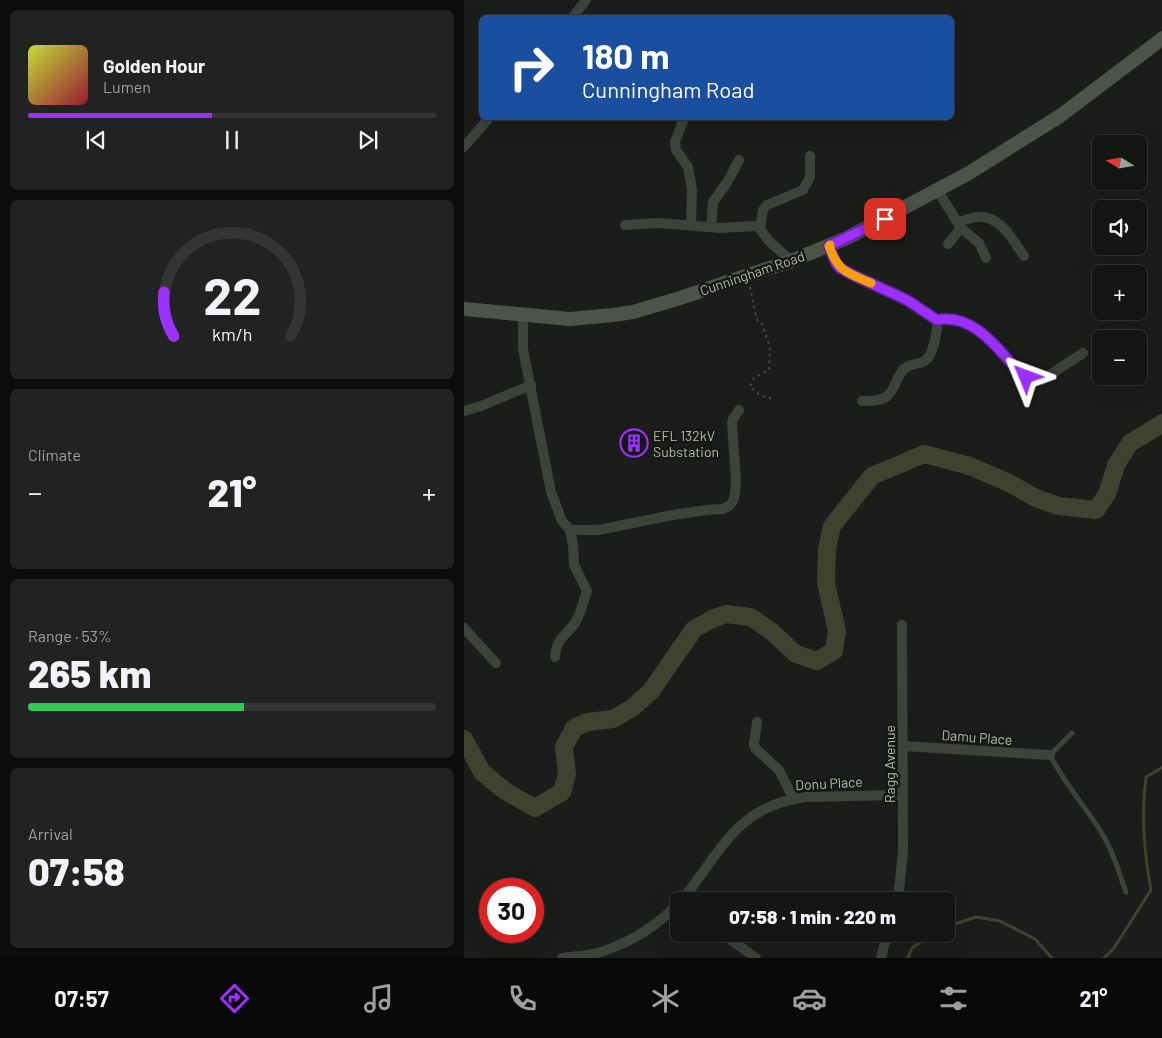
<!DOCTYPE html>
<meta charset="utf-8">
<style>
:root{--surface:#141614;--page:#212322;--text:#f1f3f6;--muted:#9d9fa0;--line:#333534;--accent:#9c31ff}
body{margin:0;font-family:Barlow,sans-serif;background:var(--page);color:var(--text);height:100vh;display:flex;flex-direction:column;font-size:19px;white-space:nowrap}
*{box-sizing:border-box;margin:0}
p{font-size:16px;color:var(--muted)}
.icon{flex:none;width:28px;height:28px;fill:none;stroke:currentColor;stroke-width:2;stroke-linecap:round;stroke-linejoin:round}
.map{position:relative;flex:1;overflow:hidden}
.details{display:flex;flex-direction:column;gap:10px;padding:10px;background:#0b0c0b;width:464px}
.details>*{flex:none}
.banner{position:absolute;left:15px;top:15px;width:475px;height:105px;border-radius:8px;box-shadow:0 5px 20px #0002,0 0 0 1px var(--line);background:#1a4fa0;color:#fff;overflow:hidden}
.needle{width:32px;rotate:281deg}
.buttons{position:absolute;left:628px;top:135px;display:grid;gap:10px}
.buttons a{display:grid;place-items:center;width:55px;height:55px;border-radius:8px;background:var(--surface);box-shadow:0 5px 20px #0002,0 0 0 1px var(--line);font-size:25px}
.speed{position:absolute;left:15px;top:878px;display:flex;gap:10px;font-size:25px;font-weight:700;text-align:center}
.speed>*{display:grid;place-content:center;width:65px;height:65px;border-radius:50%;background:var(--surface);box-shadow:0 5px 20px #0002,0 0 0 1px var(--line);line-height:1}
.speed .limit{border:8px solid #d22;background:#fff;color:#111}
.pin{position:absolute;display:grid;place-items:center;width:42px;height:42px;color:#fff;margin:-21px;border-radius:10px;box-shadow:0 2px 8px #0006}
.me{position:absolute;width:55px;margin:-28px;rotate:314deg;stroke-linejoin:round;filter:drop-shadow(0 0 4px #0008)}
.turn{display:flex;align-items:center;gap:18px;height:105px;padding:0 20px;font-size:22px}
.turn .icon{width:65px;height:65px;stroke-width:2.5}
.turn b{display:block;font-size:35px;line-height:42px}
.big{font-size:38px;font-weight:800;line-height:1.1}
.details .widget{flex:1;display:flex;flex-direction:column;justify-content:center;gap:8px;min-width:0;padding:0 18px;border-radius:8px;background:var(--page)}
.details .dial{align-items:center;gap:0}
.dial svg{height:130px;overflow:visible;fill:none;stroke:var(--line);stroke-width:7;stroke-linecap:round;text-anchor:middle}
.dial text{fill:var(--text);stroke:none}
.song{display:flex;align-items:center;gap:15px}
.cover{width:60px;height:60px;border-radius:8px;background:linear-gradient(135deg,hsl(70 70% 55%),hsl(350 70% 35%))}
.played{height:5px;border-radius:2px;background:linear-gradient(90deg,var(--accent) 45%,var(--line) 45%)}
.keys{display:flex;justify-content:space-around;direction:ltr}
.heat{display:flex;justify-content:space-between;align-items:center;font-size:28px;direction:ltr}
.charge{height:8px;border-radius:4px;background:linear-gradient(90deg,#34c759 53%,var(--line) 0)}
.trip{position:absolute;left:206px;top:892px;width:285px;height:50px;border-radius:8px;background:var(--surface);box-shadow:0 5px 20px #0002,0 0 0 1px var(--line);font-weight:800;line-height:50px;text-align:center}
.dock{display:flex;height:80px;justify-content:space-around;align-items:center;background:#080908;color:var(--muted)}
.dock .icon{width:35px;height:35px}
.dock .selected{color:var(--accent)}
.dock b{font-size:22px;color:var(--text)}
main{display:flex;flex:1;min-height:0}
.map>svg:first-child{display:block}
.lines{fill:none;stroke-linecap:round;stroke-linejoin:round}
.stream{stroke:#3d432f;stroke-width:3}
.river{stroke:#3d432f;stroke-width:18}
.path{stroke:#454941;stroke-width:2;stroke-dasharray:2.5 4;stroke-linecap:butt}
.lane{stroke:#3d423b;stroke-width:5}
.street{stroke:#3d423b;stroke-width:10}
.secondary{stroke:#4d5349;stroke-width:14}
.route-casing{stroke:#6520a6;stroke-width:12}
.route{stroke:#9c31ff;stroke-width:9}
.slow{stroke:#f59e0b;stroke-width:9}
.labels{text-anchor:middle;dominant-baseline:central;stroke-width:5;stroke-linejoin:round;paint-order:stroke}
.street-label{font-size:14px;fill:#b4bdac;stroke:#161815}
.poi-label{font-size:14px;fill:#b4bdac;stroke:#161815;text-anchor:start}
</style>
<main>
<section class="details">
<div class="widget">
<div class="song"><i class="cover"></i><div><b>Golden Hour</b><p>Lumen</p></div></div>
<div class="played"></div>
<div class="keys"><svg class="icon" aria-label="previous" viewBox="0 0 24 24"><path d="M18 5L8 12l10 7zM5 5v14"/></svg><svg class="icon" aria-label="pause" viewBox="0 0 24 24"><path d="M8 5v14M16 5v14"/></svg><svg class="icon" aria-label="next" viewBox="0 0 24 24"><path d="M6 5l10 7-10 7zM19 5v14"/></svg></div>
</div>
<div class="widget dial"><svg viewBox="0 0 100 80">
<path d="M14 69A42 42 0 1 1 86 69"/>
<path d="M14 69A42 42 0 0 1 8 42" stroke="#9c31ff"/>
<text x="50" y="56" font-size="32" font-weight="700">22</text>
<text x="50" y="72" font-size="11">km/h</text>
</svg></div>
<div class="widget"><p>Climate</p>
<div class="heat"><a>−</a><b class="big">21°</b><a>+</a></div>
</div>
<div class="widget"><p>Range · 53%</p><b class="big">265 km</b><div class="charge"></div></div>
<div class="widget"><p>Arrival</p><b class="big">07:58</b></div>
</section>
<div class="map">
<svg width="699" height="958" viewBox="0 0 699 958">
<rect width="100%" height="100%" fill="#1b1d1a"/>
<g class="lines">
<g class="stream">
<polyline points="482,927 512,917 536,921 571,939 588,958"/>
<polyline points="444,958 448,948 468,934"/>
<path d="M 640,958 L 650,948 L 687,890 C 680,853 677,814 682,777 L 699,767"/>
</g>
<polyline class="river" points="0,739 18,772 41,791 71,808 98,792 103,774 100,747 110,728 123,722 149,719 168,708 187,691 230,629 248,619 262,614 287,617 307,631 332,654 353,661 370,651 373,631 362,583 363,549 368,526 408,476 460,454 506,466 545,483 572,498 594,506 632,510 643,494 652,465 666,443 699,423"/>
<polyline class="path" points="286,287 293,320 298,324 306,348 305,370 290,378 286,387 297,396 311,399"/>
<path class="lane" d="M 608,733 L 586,755 C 601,785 624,809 640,837 C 650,854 655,873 662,892"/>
<g class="street">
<polyline points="108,18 122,0"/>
<polyline points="220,118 211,142 212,150 224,167 228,189 227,225"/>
<polyline points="0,147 25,118"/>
<polyline points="474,191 497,228 515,243 522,258"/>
<path d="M 494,223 C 530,205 542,230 560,256"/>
<polyline points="161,225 195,223 256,228 291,226 296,229 305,241 327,261"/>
<polyline points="247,227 249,202 264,181 275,160"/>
<polyline points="296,229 299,210 303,205 339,190 346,177 346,156"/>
<polyline points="484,244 497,228"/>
<path d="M 365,246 L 372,263 L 376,268 L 391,276 L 443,300 L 473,320 C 511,312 536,352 558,375 L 565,379 L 578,380 L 619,353"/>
<polyline points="59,314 59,349 87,492 98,521 106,530 135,530 208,515 243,510 259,509 265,506 269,501 271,494 272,480 268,424 269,419 275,410"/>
<path d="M 398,401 C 404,401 412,401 418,399 C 431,395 431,377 440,369 C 447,363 455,365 462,360 C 469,355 474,329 473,320"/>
<polyline points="0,411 17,406 67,385"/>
<polyline points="0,628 32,663"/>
<path d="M 91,657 C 93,637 101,637 111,623 C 117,614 119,601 123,591 L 110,565 L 109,545 L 106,530"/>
<polyline points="293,722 290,744 291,748 315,770 329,798"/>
<polyline points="439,746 586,755"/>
<path d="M 217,901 C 257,853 271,806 342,797 L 439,795"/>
<polyline points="432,901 435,890 439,851 438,625"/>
<polyline points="259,934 292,958"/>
<path d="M 98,958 C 112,956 128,956 140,951 C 169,941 194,925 215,903"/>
<polyline points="417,958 423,934"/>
</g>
<polyline class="secondary" points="0,309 106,319 149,315 169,312 213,299 327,261 383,238 505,173 596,116 699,38"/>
</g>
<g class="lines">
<g class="route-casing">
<path id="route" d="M 421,219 L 365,246 L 372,263 L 376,268 L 391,276 L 443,300 L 473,320 C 510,312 536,352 558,375 L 562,377"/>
</g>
<use href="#route" class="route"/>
<path class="slow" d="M 366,245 L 365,246 C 374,272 384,273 407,283"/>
</g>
<defs>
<g id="building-ring" transform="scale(1.4375)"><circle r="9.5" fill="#161815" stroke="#9c31ff" stroke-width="1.5"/><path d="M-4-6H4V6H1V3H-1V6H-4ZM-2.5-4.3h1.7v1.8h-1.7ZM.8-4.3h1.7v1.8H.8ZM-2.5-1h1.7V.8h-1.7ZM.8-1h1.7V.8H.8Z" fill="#9c31ff"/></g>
</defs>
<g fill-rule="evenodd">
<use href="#building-ring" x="170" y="443"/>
</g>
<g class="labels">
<g class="street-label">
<text transform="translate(288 273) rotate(-19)">Cunningham Road</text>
<text transform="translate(513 737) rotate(4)">Damu Place</text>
<text transform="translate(425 764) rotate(-90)">Ragg Avenue</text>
<text transform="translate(365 783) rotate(-3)">Donu Place</text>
</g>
<g class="poi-label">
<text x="189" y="435">EFL 132kV<tspan x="189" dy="16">Substation</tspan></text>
</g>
</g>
</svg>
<div class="buttons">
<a><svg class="needle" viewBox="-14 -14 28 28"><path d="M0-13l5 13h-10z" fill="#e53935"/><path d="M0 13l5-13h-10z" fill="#9d9fa0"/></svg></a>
<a><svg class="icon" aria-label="sound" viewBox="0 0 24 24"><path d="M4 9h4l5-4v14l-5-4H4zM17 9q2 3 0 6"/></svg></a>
<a>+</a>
<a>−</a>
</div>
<div class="speed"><div class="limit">30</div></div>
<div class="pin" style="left:421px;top:219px;background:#d93025"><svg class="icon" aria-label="arrive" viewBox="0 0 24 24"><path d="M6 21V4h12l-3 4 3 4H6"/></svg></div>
<svg class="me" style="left:562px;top:377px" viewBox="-20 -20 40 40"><path d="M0-17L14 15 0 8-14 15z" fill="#9c31ff" stroke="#fff" stroke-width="4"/></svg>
<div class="trip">07:58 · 1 min · 220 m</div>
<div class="banner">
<div class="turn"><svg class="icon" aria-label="right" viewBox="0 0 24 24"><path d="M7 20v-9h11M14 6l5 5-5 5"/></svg><div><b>180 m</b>Cunningham Road</div></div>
</div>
</div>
</main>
<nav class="dock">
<b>07:57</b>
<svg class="icon selected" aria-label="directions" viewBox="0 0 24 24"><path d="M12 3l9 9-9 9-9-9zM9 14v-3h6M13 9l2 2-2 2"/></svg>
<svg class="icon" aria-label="music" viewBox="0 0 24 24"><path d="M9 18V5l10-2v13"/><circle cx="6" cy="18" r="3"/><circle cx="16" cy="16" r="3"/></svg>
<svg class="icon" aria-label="phone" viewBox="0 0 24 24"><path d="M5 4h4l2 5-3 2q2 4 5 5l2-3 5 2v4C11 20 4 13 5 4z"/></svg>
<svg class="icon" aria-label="climate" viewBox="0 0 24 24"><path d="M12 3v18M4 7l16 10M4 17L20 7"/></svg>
<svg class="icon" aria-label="car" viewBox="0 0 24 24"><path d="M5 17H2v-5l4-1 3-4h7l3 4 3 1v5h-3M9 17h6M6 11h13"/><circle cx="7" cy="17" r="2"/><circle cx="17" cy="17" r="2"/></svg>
<svg class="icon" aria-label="filters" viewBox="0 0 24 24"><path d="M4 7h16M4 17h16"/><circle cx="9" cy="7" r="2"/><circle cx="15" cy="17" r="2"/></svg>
<b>21°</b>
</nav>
